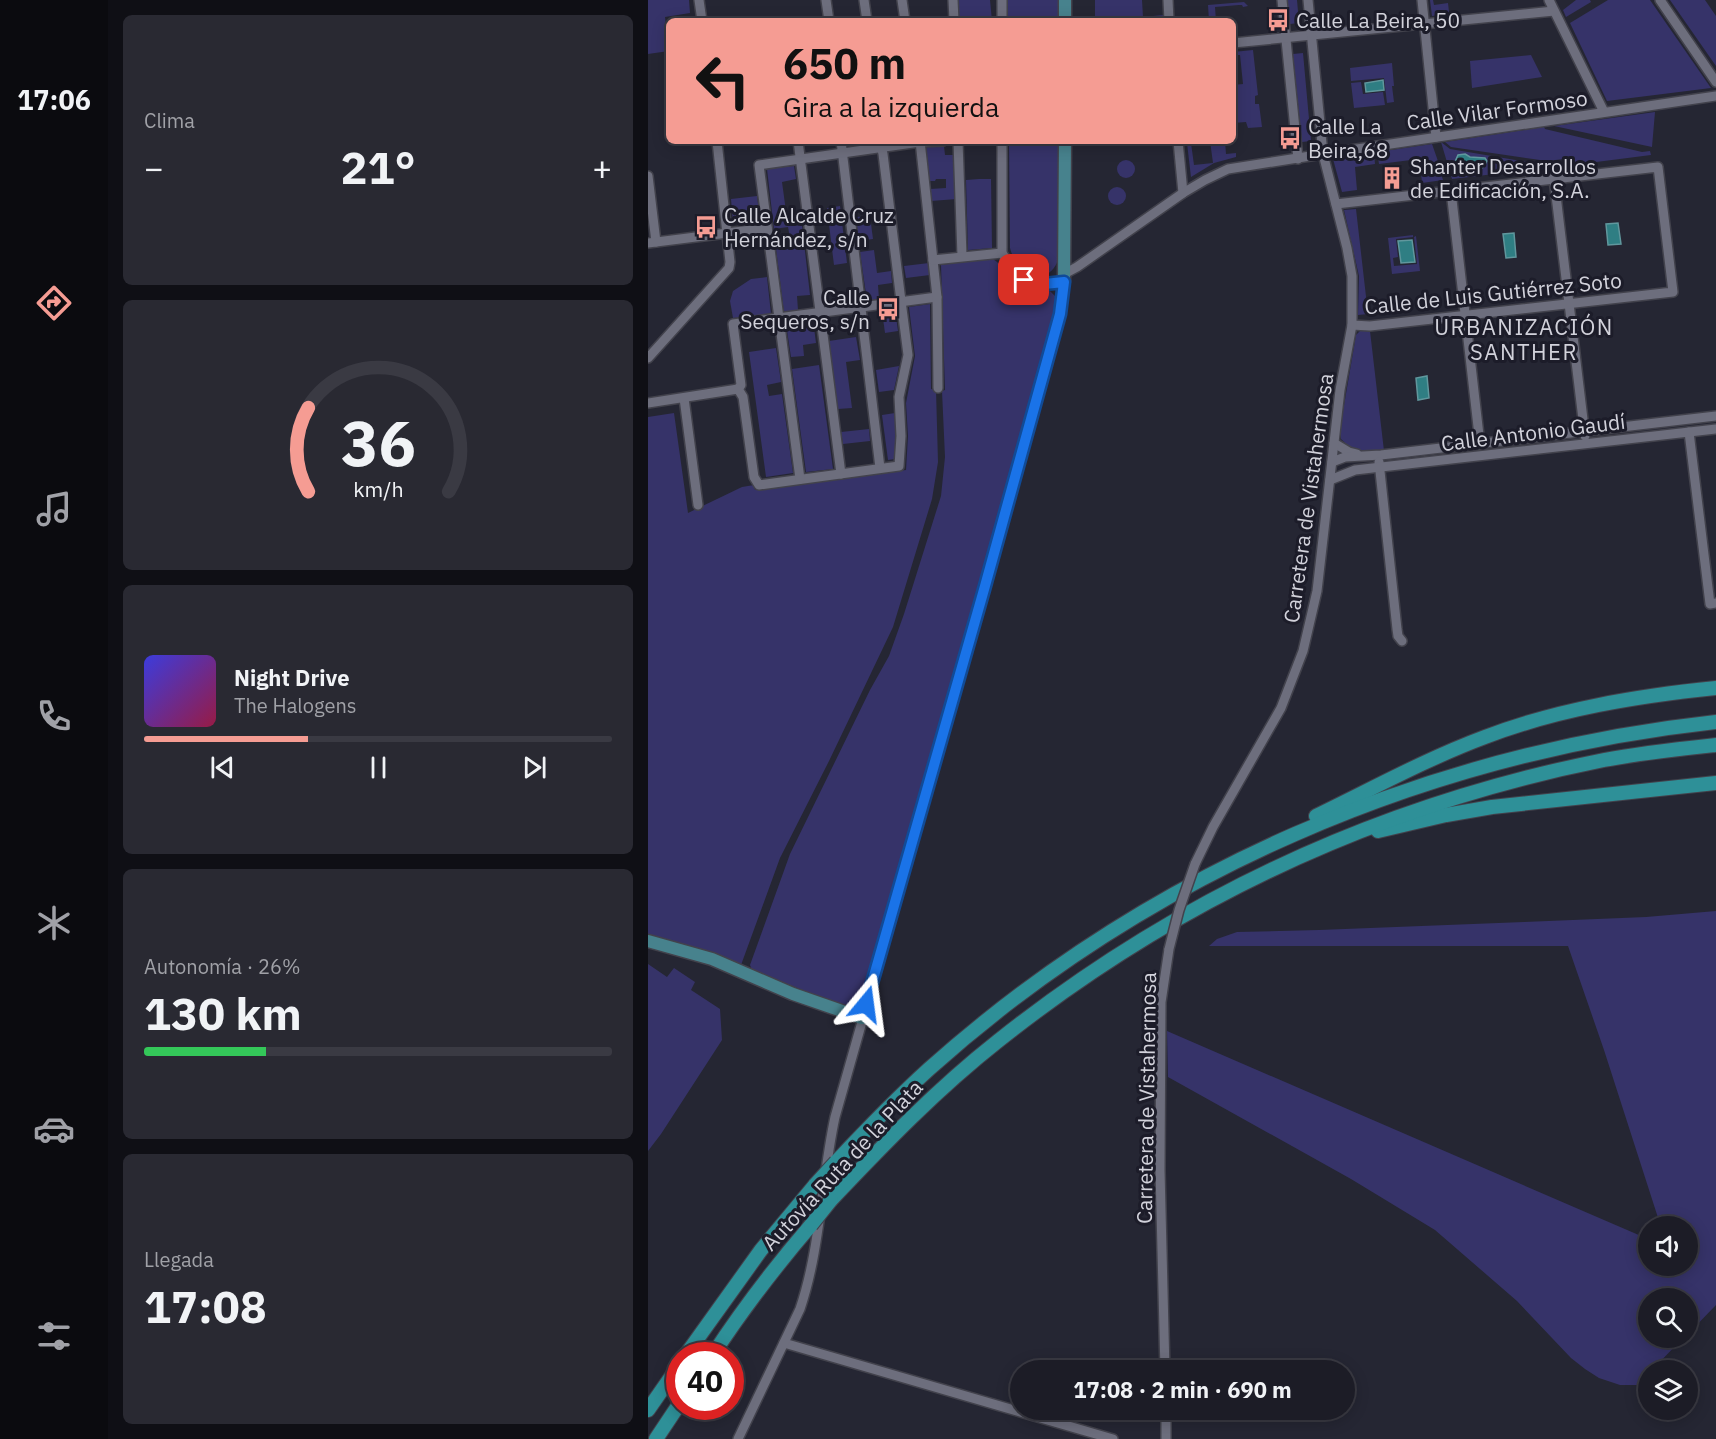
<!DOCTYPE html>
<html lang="es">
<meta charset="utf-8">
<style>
:root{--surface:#1c1c26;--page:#292932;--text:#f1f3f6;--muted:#a0a1a7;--line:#3a3a43;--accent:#f59c93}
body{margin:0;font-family:"IBM Plex Sans",sans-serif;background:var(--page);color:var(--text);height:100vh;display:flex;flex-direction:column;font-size:22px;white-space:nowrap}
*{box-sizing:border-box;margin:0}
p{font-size:20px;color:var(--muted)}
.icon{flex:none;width:33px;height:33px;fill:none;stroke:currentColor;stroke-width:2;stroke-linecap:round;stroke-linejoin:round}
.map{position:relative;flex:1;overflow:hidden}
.drawer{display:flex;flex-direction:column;gap:15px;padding:15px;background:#0f0f15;width:540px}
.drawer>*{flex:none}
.guide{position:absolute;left:18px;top:18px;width:570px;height:126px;border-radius:9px;box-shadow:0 3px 15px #0003,0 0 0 2px var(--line);background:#f59c93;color:#111;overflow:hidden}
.buttons{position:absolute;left:990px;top:1216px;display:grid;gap:12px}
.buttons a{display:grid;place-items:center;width:60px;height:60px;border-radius:50%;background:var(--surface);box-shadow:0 3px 15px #0003,0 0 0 2px var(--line);font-size:30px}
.speed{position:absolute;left:18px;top:1342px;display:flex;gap:12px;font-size:30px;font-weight:700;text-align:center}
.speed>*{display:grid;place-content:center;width:78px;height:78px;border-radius:50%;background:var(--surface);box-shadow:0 3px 15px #0003,0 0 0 2px var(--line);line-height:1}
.speed .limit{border:9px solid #d22;background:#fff;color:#111}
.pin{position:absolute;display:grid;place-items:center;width:51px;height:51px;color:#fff;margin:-26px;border-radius:12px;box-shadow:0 3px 9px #0006}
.me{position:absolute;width:66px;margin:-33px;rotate:16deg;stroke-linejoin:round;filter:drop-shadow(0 0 4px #0008)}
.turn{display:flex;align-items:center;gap:21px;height:126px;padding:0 18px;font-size:27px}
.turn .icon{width:78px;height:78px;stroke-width:2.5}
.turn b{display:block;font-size:42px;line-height:51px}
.big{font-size:45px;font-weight:800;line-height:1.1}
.drawer .widget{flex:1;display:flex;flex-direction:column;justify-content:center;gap:9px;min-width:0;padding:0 21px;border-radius:9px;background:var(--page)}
.drawer .dial{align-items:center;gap:0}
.dial svg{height:156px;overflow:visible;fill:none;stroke:var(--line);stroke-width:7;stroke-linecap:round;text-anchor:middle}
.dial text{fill:var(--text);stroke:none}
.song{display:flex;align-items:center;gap:18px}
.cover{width:72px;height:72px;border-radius:9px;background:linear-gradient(135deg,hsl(240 70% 55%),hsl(340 70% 35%))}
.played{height:6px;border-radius:3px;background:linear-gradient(90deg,var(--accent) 35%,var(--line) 35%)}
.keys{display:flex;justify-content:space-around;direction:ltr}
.heat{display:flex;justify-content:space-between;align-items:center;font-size:33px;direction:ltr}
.charge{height:9px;border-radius:4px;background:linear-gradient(90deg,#34c759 26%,var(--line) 0)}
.trip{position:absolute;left:362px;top:1360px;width:345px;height:60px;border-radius:30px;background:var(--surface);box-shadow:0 3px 15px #0003,0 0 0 2px var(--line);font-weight:800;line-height:60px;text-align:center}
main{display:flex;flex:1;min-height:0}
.menu{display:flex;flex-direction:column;width:108px;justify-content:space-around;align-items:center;background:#0b0b0f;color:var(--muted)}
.menu .icon{width:42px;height:42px}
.menu .active{color:var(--accent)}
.menu b{font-size:27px;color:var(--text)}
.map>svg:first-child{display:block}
.green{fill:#363369}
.water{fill:#2f7e83;stroke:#60979d;stroke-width:1.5}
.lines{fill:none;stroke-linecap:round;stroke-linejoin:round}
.minor-casing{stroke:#42424c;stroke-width:12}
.major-casing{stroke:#42424c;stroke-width:15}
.highway-casing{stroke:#42424c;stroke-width:16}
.minor{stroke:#6d6e7d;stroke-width:9}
.major{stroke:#47828d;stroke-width:12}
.highway{stroke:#2e9098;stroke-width:14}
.minor-bridge-casing{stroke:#42424c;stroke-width:12;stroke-linecap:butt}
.highway-bridge-casing{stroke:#42424c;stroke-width:16;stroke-linecap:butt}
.minor-bridge{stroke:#6d6e7d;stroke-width:9}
.highway-bridge{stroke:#2e9098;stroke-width:14}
.route-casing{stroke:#114b97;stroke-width:15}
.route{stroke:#1a73e8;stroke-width:10}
.labels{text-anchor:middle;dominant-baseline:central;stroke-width:6;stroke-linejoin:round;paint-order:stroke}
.poi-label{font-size:21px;fill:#d2d2db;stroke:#1c1c29;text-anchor:start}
.street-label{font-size:21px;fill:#d2d2db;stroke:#1c1c29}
.neighbourhood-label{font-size:22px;letter-spacing:1.5px;fill:#d2d2db;stroke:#1c1c29}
</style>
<main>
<nav class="menu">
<b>17:06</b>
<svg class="icon active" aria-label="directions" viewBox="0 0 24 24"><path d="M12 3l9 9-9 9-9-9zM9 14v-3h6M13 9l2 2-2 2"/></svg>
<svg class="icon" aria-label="music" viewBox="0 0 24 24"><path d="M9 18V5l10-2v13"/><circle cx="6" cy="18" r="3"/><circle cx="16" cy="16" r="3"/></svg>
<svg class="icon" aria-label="phone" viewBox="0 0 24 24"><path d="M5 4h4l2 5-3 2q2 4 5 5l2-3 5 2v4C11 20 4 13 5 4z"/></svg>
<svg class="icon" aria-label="climate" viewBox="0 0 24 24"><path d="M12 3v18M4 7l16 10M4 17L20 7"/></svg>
<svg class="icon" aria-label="car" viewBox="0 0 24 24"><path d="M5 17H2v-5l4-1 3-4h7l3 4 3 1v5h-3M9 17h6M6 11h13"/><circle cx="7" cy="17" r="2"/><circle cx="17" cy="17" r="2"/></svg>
<svg class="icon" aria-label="filters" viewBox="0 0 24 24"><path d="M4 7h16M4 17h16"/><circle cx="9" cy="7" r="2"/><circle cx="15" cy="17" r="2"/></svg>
</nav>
<section class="drawer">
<div class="widget"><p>Clima</p>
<div class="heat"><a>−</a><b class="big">21°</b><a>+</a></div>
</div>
<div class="widget dial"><svg viewBox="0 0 100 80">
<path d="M14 69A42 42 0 1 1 86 69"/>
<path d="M14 69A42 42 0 0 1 14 26" stroke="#f59c93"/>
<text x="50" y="56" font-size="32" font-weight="700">36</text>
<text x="50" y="72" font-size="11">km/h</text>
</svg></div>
<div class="widget">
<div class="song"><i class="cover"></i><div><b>Night Drive</b><p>The Halogens</p></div></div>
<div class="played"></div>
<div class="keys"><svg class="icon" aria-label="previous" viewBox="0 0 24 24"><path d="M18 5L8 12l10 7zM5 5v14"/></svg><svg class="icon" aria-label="pause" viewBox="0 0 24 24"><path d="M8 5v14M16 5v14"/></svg><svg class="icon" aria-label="next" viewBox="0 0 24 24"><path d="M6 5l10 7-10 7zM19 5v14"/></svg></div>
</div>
<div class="widget"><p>Autonomía · 26%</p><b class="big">130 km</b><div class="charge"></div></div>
<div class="widget"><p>Llegada</p><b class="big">17:08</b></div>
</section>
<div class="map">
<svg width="1068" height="1439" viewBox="0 0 1068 1439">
<rect width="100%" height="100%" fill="#252633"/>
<g class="green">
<polygon points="0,0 41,0 42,13 17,17 21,51 0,54"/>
<polygon points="311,0 342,0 344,21 311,21"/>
<rect x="360" y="0" width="50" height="21"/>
<polygon points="447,0 494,0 495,17 515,15 516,21 445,21 447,19"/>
<polygon points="639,0 649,0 651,23 642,24"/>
<polygon points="782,0 785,0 786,5 800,3 801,12 808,11 809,13 784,16"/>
<polygon points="928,0 942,0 943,2 918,17 915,10"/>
<polygon points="960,0 1002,0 1063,88 959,101 922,23"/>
<polygon points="1022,0 1057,0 1068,16 1068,66"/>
<polygon points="596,2 600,6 595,7 594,5 591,5 567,7 568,21 561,21 560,5"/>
<polygon points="605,50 610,95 607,96 607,104 611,104 614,127 600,128 598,122 585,123 585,85 595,84 592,55 585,55 585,52"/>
<polygon points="655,53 663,141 654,142 645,54"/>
<polygon points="883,55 894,77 824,88 822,61"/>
<polygon points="744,63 746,86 744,86 746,102 739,103 736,78 703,81 702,68"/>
<polygon points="713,82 715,94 735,92 737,105 706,108 703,83"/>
<polygon points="1007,112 1004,147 906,126"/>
<polygon points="896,127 897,129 994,152 1002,151 1003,155 917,166 916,159 899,161 803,147 797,142"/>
<path d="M 361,141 L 411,141 L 411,255 C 409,271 393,284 377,272 C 369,266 364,256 362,248 Z"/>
<polygon points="562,141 577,141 578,154 588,153 588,157 566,163 543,177 539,143 543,143 546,165 565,163"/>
<polygon points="793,142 802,149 898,165 898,168 804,179"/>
<polygon points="784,144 791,164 772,166 771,159 731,164 729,152"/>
<polygon points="296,146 297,155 308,155 309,199 283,201 282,189 298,188 298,179 288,179 287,181 281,181 278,147"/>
<polygon points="726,153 727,164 707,167 709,190 694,192 685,159"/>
<circle cx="478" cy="169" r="9"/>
<polygon points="146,166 148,179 134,182 140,226 154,225 162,295 149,296 150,310 136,312 127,241 142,238 140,227 126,229 119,169"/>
<polygon points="792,171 795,180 774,183 773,173"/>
<polygon points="331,179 343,179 344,248 320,250 318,180"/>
<circle cx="469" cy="196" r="9"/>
<polygon points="109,196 112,219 85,222 83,199"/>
<polygon points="192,206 199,263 186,265 179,208"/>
<polygon points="708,209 720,314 710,315 711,276 696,210"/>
<polygon points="222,216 225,239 211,241 208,217"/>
<polygon points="765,235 765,237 748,239 750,257 745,258 746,266 769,264 766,237 768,236 772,271 744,274 740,238"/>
<polygon points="226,250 229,273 243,271 244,283 230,285 231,299 219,301 212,252"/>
<path d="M 343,258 C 357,266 354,270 363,280 C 374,291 387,291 401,290 L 408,297 L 410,307 L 214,1000 L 207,1005 L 197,1007 L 104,970 L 102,965 L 142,854 L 222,690 L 241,656 L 256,614 L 293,496 L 297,457 L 294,391 L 297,390 L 293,265 Z"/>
<polygon points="281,263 282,275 258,278 256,266"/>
<polygon points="119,277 123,314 85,318 82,301 85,291 103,279"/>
<polygon points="282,304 283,389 288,390 290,462 284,499 245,627 181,761 132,858 93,965 39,945 0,935 0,417 26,413 40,513 94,487 106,485 107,490 258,470 260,436 258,403 267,356 261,307"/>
<polygon points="247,309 250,331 237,333 234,311"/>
<polygon points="165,320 168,343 155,345 156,356 143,357 138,324"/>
<path d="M 712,331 L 722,331 L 736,451 C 717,451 707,454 693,439 L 692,429 L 708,335 Z"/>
<polygon points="208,337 212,360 198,362 204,408 190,409 181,341"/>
<polygon points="128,348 133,382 119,385 121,396 134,394 145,473 118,477 101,352"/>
<polygon points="171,365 185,469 158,472 144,369"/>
<polygon points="251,366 246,390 231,392 228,370"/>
<polygon points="247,413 247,459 240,460 234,415"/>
<polygon points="221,429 222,441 195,444 193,432"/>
<polygon points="1068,911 1068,1305 1040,1334 1040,1299 1000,1299 1000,1338 1035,1338 1003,1371 1000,1371 1000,1374 989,1385 972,1385 951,1378 937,1369 923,1358 869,1301 787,1230 703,1179 520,1077 519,1031 1000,1239 1000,1266 1040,1266 1040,1227 1013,1227 956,1050 920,946 561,946 569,939 589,932 671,930 876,922 998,917"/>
<polygon points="0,964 19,977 26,968 47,982 43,990 72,1009 74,1040 13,1134 0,1151"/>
</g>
<g class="water">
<polygon points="735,80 736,90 718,92 717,83"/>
<path d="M 817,154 L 822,157 L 837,158 L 839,161 C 833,176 816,173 807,162 L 810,155 Z"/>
<polygon points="970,223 973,244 960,245 958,224"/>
<polygon points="866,233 868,257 858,258 855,234"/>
<polygon points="764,240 767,262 753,263 750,241"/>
<polygon points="779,376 781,398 770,400 768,378"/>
</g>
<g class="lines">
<g class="minor-casing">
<g id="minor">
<polyline points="51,0 54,21"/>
<polyline points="178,0 181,21"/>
<polyline points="216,0 219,21"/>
<polyline points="254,0 257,21"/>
<polyline points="305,0 306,21"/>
<polyline points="354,0 354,21"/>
<polyline points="520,0 521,21"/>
<polyline points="634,0 650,159"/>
<polyline points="774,0 788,137"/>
<polyline points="901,0 956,112"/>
<polyline points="1012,0 1068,82"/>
<polyline points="585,43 906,11"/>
<polyline points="150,141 193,474"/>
<polyline points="193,141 232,468"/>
<polyline points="232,141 235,154 252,293 260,355 251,397 253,436 251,466 111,485 106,477 95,397 90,389 93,385 85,324 289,297"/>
<polyline points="272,141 289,297 290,388"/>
<polyline points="310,141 314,256"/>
<polyline points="530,141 535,193"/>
<polyline points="0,176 8,242"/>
<polyline points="906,179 937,436"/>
<polyline points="803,191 832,444"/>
<polyline points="688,204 1010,167 1025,292 722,326 704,325"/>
<polyline points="0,243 119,228"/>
<polyline points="285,260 354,253"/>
<polyline points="416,274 429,267 535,193 557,180 580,169 675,154 1068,96"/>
<polyline points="0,358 81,268 82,262 69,141"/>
<polyline points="36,398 50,505"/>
<polyline points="0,403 90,389"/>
<polyline points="1041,432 1062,604 1068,603"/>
<polyline points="686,443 701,452 709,454"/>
<polyline points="684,462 697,457 733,455 1068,416"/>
<polyline points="731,462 749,629 750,636 754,641"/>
<polyline points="152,479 111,165 272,142 295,141"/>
<polyline points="682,480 707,470 1068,429"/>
<polyline points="547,864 565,827 633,708 655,651 669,591 692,390 704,325 704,276 699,248 675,154 660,0"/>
<polyline points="136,1343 465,1439"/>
<polyline points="517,1371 512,1170 513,1002 521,949"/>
<polyline points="518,1410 518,1439"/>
<path d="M 90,1439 L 152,1309 C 173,1247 173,1181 187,1117 L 344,563 L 412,314 L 416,281 L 386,285 L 376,281 L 367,273 L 354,253 L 354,141"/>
</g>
</g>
<g class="major-casing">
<g id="major">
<polyline points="417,21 417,0"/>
<polyline points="416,281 417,141"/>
<polyline points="0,941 64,959 145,994 214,1018"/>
</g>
</g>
<g class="highway-casing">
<g id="highway">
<path d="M 668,816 C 724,789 778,759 837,737 C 910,709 990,696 1068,688"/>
<polyline points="730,831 798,815 844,807 1068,783"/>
<path d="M 188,1162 C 218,1130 248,1099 281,1069 C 500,873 776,754 1068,722"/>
<path d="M 183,1200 C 236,1144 289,1089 350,1041 C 530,898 731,805 956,760 C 993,753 1031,749 1068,745"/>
<polyline points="37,1356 113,1250 167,1185"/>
<path d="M 64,1356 C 94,1310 127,1267 163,1225"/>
<polyline points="0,1410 32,1364"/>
<polyline points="8,1439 32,1403"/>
</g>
</g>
<use href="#minor" class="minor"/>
<use href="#major" class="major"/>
<use href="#highway" class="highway"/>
<g class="minor-bridge-casing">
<polyline id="minor-bridge" points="521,949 531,910 547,864"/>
</g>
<g class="highway-bridge-casing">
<g id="highway-bridge">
<polyline points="167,1185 188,1162"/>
<polyline points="163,1225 183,1200"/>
</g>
</g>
<use href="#minor-bridge" class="minor-bridge"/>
<use href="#highway-bridge" class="highway-bridge"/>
</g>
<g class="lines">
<g class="route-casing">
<polyline id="route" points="218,1004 337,586 412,314 416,282 386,285 376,280"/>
</g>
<use href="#route" class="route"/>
</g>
<defs>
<g id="bus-bare" transform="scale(1.8)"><path d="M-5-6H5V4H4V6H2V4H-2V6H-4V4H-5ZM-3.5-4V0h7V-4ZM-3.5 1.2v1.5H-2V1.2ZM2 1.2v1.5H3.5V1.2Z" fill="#f59c93" stroke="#1c1c29" stroke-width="2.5" paint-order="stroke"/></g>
<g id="building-bare" transform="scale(1.8)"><path d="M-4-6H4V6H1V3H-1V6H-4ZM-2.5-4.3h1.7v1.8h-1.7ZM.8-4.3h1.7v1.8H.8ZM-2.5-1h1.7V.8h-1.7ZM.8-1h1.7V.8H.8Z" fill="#f59c93" stroke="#1c1c29" stroke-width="2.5" paint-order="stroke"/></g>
</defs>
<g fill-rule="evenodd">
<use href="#bus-bare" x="630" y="20"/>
<use href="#bus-bare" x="642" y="138"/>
<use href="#building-bare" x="744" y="178"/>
<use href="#bus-bare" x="58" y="227"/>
<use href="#bus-bare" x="240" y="309"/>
</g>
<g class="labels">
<g class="poi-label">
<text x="648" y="20">Calle La Beira, 50</text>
<text x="660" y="126">Calle La<tspan x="660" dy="24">Beira,68</tspan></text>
<text x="762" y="166">Shanter Desarrollos<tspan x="762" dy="24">de Edificación, S.A.</tspan></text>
<text x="76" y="215">Calle Alcalde Cruz<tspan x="76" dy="24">Hernández, s/n</tspan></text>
<text x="222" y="297" text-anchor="end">Calle<tspan x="222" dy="24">Sequeros, s/n</tspan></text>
</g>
<g class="street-label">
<text transform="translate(849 110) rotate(-8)">Calle Vilar Formoso</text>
<text transform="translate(845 293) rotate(-6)">Calle de Luis Gutiérrez Soto</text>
<text transform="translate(885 432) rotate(-7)">Calle Antonio Gaudí</text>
<text transform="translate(660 498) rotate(-82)">Carretera de Vistahermosa</text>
<text transform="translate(498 1098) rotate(-89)">Carretera de Vistahermosa</text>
<text transform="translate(194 1165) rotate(-47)">Autovía Ruta de la Plata</text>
</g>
<g class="neighbourhood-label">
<text x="876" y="326">URBANIZACIÓN<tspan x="876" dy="25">SANTHER</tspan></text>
</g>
</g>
</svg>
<div class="buttons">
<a><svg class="icon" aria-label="sound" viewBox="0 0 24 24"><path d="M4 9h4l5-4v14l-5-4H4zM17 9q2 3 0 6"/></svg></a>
<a><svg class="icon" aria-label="search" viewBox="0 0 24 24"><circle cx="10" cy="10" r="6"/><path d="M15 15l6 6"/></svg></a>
<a><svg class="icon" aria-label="layers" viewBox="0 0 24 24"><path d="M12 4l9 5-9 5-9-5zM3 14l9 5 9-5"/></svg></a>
</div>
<div class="speed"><div class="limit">40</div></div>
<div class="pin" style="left:376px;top:280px;background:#d93025"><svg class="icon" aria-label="arrive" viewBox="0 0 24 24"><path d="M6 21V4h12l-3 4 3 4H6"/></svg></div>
<svg class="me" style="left:218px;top:1004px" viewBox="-20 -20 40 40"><path d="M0-17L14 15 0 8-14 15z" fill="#1a73e8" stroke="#fff" stroke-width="4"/></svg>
<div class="trip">17:08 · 2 min · 690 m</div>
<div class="guide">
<div class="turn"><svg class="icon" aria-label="left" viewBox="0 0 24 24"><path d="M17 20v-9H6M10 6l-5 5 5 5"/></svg><div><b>650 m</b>Gira a la izquierda</div></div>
</div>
</div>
</main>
